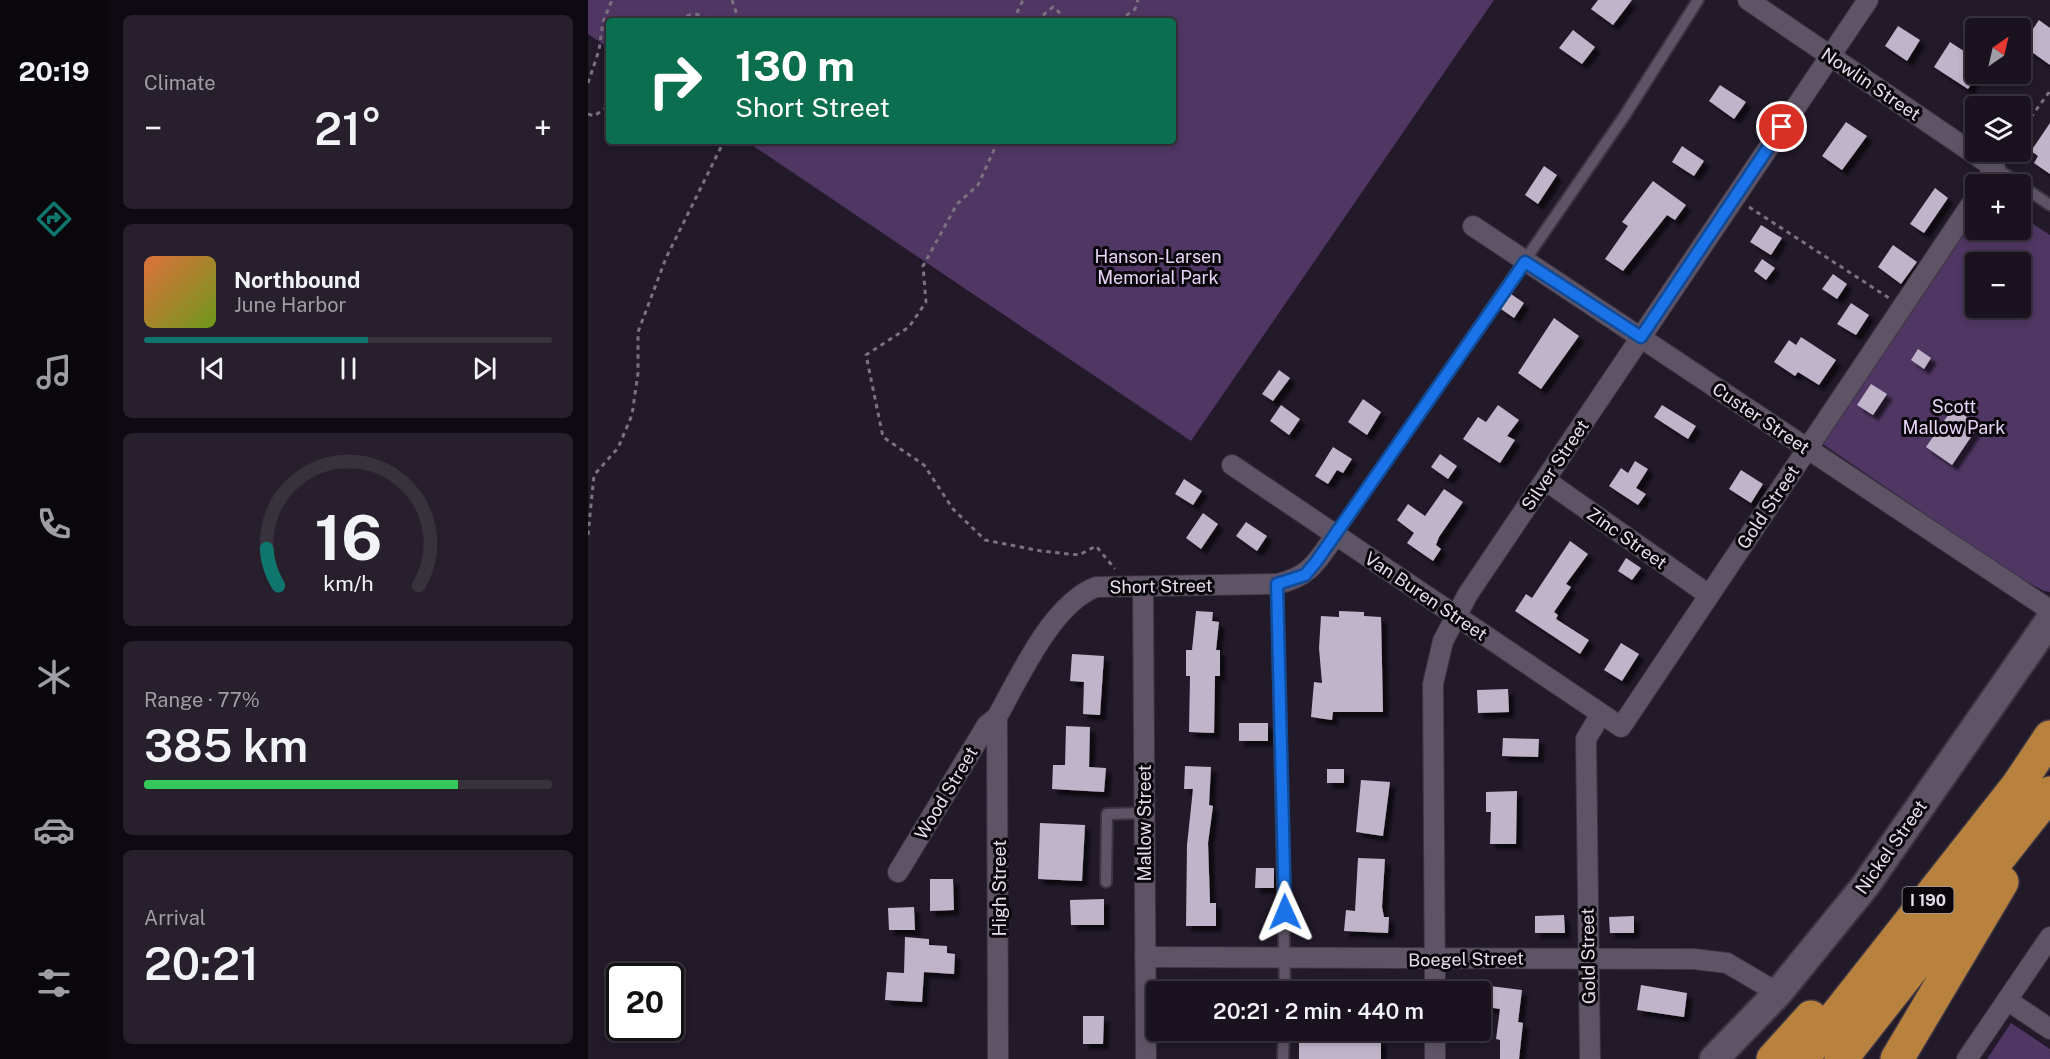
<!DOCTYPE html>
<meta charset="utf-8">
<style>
:root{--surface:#1a131f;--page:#27202c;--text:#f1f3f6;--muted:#9f9ea4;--line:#38323d;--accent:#0f766e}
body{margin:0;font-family:"Public Sans",sans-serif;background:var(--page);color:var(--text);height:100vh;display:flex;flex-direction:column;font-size:22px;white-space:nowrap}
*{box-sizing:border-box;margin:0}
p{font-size:20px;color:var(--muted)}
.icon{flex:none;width:33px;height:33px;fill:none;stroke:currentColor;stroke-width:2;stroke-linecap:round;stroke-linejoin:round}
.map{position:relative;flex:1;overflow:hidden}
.side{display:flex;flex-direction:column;gap:15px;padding:15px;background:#0e0a11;width:480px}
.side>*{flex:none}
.top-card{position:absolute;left:18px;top:18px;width:570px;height:126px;border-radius:6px;box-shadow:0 3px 9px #0003,0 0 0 2px var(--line);background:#0b6e4f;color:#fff;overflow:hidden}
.needle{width:39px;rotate:34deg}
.tools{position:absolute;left:1377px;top:18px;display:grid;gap:12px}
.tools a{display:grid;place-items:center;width:66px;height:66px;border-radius:6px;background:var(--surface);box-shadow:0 3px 9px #0003,0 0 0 2px var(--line);font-size:30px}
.speed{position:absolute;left:18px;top:963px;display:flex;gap:12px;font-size:30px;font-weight:700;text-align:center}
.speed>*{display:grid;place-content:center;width:78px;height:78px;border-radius:50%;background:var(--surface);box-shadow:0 3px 9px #0003,0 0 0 2px var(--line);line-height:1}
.speed .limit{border:3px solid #111;border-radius:9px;background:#fff;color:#111}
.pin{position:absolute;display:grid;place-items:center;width:51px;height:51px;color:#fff;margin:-26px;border:3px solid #fff;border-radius:50%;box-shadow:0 2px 6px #0007}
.me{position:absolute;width:66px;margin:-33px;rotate:359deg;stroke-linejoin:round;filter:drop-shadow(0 0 4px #0008)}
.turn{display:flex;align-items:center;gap:21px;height:126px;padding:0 30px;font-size:27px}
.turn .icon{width:78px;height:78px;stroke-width:2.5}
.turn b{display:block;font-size:42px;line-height:51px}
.big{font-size:45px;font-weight:600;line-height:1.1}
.side .card{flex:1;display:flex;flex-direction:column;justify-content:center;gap:9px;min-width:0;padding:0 21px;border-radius:9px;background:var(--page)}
.side .dial{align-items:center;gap:0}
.dial svg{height:156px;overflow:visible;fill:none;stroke:var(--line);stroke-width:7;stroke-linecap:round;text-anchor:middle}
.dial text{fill:var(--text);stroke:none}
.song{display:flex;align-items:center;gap:18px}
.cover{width:72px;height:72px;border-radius:9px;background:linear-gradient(135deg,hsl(20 70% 55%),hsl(80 70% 35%))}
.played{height:6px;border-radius:3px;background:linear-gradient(90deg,var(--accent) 55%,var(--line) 55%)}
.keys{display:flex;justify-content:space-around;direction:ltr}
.heat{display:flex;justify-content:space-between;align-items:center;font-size:33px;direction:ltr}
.charge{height:9px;border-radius:4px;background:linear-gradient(90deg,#34c759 77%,var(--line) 0)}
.trip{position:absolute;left:558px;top:981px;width:345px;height:60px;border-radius:6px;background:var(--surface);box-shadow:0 3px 9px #0003,0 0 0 2px var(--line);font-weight:600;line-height:60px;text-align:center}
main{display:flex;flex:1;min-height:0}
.menu{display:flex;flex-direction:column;width:108px;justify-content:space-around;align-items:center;background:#0a080c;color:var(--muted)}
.menu .icon{width:42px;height:42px}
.menu .active{color:var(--accent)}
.menu b{font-size:27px;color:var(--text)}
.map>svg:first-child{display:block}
.green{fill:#4f3663;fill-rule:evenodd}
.building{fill:#c0b4ca;filter:url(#shadow)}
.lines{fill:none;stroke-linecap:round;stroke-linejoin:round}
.service-casing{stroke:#3b3441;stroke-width:14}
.minor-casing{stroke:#3b3441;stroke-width:22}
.secondary-casing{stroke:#3b3441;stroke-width:32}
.motorway-casing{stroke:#3b3441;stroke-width:36}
.path{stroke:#7a7280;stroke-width:3;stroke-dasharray:4.5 4.5;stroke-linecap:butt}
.service{stroke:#5e5466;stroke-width:10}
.minor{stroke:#5e5466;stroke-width:20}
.secondary{stroke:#5e5466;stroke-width:28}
.motorway{stroke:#b8823e;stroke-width:33}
.route-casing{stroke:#114b97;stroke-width:15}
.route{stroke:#1a73e8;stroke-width:10}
.labels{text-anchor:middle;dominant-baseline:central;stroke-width:6;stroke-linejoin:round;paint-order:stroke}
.shield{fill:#09060c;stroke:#a29da7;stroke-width:1.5}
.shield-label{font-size:16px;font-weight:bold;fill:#e4dee9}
.street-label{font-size:18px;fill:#e4dee9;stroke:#09060c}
.park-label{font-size:18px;fill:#e7d5f7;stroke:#09060c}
</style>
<main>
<nav class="menu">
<b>20:19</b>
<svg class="icon active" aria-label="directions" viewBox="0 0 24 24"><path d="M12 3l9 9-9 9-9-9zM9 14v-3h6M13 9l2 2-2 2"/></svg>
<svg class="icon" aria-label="music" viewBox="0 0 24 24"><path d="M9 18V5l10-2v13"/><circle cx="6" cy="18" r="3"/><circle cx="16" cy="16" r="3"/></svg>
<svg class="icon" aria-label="phone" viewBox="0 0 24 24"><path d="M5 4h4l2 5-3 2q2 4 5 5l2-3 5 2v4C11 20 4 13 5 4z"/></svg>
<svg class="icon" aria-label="climate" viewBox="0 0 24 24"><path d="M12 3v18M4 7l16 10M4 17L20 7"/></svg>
<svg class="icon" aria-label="car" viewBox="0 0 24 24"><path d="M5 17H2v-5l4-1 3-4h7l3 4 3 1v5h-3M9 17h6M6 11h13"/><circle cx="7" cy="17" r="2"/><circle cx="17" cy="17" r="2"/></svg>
<svg class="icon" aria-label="filters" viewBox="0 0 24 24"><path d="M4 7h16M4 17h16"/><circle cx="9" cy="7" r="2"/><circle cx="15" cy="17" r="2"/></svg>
</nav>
<section class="side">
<div class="card"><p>Climate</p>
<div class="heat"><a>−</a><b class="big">21°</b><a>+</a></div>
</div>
<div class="card">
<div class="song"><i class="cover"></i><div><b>Northbound</b><p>June Harbor</p></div></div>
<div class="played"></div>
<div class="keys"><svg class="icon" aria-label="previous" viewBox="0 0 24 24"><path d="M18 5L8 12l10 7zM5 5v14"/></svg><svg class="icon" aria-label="pause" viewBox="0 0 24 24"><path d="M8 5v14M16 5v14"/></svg><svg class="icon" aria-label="next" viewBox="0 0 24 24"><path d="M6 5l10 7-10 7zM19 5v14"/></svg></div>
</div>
<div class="card dial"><svg viewBox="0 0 100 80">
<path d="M14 69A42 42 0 1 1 86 69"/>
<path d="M14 69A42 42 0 0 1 8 50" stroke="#0f766e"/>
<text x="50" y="56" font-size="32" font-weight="700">16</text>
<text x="50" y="72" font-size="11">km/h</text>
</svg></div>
<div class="card"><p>Range · 77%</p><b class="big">385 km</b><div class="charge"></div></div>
<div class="card"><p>Arrival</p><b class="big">20:21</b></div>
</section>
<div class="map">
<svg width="1462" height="1059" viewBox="0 0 1462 1059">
<defs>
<filter id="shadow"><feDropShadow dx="5.5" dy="5.5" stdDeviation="1.5" flood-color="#0009"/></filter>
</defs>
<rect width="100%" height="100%" fill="#221929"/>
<g class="green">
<polygon points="0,0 906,0 603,441 158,141 585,141 585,21 21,21 21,48 0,34"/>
<path d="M 1387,210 L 1388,230 L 1432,230 L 1433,216 L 1462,235 L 1462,592 L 1456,591 L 1428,576 L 1233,443 ZM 1388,262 L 1432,262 L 1432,308 L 1388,308 Z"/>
<polygon points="1423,1023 1462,1049 1462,1059 1399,1059"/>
</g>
<g class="building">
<polygon points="1010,0 1044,0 1025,25 1003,9"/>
<polygon points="1451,20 1462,28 1462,65 1434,45"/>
<polygon points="1310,26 1332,40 1319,61 1297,46"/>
<polygon points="985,30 1007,47 994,64 971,48"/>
<polygon points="1362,42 1388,59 1388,77 1380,89 1346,67"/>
<polygon points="1132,85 1158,102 1146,119 1121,101"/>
<polygon points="1258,122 1279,136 1254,170 1234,156"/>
<polygon points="1462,123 1462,174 1446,163 1450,156 1443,151"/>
<polygon points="1094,146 1116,161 1106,176 1084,162"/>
<polygon points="956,166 969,175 950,204 937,195"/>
<polygon points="1065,181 1098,205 1087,220 1079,215 1035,271 1017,259 1040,226 1034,222"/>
<polygon points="1347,188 1360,198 1336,233 1322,224"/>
<polygon points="1173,225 1194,238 1183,255 1162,242"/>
<polygon points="1305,245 1329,262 1313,284 1290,267"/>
<polygon points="1174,259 1187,268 1178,280 1166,271"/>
<polygon points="1245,274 1259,284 1249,299 1234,289"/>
<polygon points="923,294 936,303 926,318 913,309"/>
<polygon points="1263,303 1281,315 1268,335 1249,324"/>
<polygon points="966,318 991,336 953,389 930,373"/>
<polygon points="1213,337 1248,360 1231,385 1210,372 1207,376 1186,362 1201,340 1208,345"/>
<polygon points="1330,349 1343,358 1336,369 1323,360"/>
<polygon points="691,370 702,378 685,401 674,394"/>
<polygon points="1283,384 1299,394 1285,415 1269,405"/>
<polygon points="775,399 793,412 779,435 760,422"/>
<polygon points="693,405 712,419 701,435 682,421"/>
<polygon points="910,405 931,420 919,436 927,440 912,463 875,439 890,417 898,422"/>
<polygon points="1074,405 1108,426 1100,439 1066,417"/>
<polygon points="1365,408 1391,425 1364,465 1338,447"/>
<polygon points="745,447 764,459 755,473 749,470 740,484 727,476"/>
<polygon points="852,454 869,466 860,479 843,467"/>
<polygon points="1047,461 1060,469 1048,488 1058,494 1050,505 1021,486 1033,468 1040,473"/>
<polygon points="1153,470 1175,484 1163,503 1141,489"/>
<polygon points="596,479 614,491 605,505 587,494"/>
<polygon points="856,489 875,502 851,537 848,545 853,549 845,561 819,543 826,533 809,520 820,504 837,516"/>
<polygon points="615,513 630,524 613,549 598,538"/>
<polygon points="658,522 679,536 669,551 648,536"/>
<polygon points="982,541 1000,554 978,584 983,587 966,612 970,615 968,619 1001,640 992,654 927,611 938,594 944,598"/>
<polygon points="1038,558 1053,568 1044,580 1030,571"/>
<polygon points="608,611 625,612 624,621 631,622 628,650 632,650 632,676 627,676 626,733 601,732 602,676 598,676 598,650 604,650"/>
<polygon points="751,611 776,612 776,616 793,617 795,712 745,712 744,720 723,717 726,682 734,683 731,648 733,616 751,617"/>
<polygon points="1033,643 1051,654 1034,681 1016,670"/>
<polygon points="484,654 516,656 512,715 495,714 496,682 482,681"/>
<polygon points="920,689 921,712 890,713 889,690"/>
<rect x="651" y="723" width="29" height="18"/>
<polygon points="478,726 502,727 501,767 518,768 516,792 464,789 465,765 477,765"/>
<polygon points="915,738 951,739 950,757 914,756"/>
<polygon points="597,766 623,767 621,805 625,806 620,843 622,903 628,903 628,926 598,926 599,845 605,789 596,789"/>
<rect x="739" y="769" width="17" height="14"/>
<polygon points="773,780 802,782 795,836 768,832"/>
<polygon points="929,791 928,844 902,844 903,812 898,812 898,792"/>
<polygon points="452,823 497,825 494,881 450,879"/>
<polygon points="770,858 797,859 794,907 796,917 801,917 800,933 756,931 758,910 767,911"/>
<polygon points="668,868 686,868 686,888 667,888"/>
<polygon points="342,879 365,879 366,910 342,911"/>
<polygon points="516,899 516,925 483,925 482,900"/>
<polygon points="326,907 327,930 301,930 300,908"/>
<polygon points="976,915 977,933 947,933 947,916"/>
<polygon points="1046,916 1046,933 1022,933 1021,917"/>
<polygon points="317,937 341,939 341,945 359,946 359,953 367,954 366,974 336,972 334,1002 297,1000 299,972 316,973"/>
<polygon points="1053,985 1099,993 1096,1017 1049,1010"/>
<polygon points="902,986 934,990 930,1022 935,1023 931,1059 912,1059 912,1040 908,1039 912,1009 899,1007"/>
<polygon points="495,1016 516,1016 515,1044 495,1044"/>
<polygon points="766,1038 793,1038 793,1059 711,1059 711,1040"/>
</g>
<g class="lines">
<g class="service-casing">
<g id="service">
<polyline points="1407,168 1432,184"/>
<polyline points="1432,185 1462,205"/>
<polyline points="747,536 1037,115 1110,0"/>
<polyline points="689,584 697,992"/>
<polyline points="518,882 519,814 556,813"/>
<polyline points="695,1059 696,1030"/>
</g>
</g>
<g class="minor-casing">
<g id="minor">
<polyline points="1160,0 1407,168 1396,184"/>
<polyline points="885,226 1462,610"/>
<polyline points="644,465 1033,727 1388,197"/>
<polyline points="957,480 1121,595"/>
<polyline points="555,587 558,1059"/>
<polyline points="409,717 410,1059"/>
<path d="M 310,872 L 399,725 L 409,717 C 432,676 464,604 508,587 L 689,584 C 722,577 729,561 747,536"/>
<polyline points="557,957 1106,959 1139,963 1190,993"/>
<polyline points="847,992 845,684 855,641 880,594 1280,0"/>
<polyline points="1419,1000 1462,1029"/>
<polyline points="847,1030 847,1059"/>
<polyline points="1002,1059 998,739 1013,714"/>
<polyline points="1379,1059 1462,937"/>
</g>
</g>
<g class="secondary-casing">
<polyline id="secondary" points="1126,1059 1190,993 1277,886 1462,620"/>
</g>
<g class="motorway-casing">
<g id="motorway">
<polyline points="1185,1059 1223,1017"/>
<polyline points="1214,1059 1430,785 1462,737"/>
<polyline points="1253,1059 1462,793"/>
<polyline points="1309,1059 1414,882"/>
</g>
</g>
<g class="path">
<polyline points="144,0 151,21"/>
<path d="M 91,21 C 102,12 110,12 122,21"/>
<polyline points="425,21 435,0"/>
<polyline points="448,21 465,7 471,12 469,21"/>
<polyline points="531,21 547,9 550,0"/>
<polyline points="0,83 11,50 15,22 24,0"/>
<polyline points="0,114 6,116 21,106"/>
<polyline points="1432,132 1462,91"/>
<polyline points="410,141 390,185 369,204 335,266 338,302 321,327 278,355 295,437 336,465 365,509 397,540 453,551 491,555 508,546 527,569"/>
<polyline points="1161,207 1301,298"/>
<polyline points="0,535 6,475 30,448 44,415 50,373 50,332 78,258 136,141"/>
</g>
<use href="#service" class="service"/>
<use href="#minor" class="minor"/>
<use href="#secondary" class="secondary"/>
<use href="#motorway" class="motorway"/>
</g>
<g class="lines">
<g class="route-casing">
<polyline id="route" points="697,912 689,584 717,575 728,562 937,262 1053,337 1194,127"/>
</g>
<use href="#route" class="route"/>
</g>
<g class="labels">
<rect class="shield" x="1314.5" y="887" width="51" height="26" rx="4.5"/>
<g class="shield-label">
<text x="1340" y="900">I 190</text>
</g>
<g class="street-label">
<text transform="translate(1283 84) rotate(34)">Nowlin Street</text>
<text transform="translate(1173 418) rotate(34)">Custer Street</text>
<text transform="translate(967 465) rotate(-56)">Silver Street</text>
<text transform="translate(1180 507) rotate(-56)">Gold Street</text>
<text transform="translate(1039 538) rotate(35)">Zinc Street</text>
<text transform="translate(573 586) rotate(-1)">Short Street</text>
<text transform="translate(838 596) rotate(34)">Van Buren Street</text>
<text transform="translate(358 793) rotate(-59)">Wood Street</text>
<text transform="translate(556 823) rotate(-90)">Mallow Street</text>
<text transform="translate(1303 847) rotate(-55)">Nickel Street</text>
<text transform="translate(411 888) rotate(-90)">High Street</text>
<text transform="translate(1000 956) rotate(-91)">Gold Street</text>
<text transform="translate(878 959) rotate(-1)">Boegel Street</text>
</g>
<g class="park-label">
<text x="570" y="256">Hanson-Larsen<tspan x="570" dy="21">Memorial Park</tspan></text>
<text x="1366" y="406">Scott<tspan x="1366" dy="21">Mallow Park</tspan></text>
</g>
</g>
</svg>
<div class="tools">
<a><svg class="needle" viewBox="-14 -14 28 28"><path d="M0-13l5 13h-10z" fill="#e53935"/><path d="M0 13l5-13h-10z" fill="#9f9ea4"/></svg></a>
<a><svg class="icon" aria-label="layers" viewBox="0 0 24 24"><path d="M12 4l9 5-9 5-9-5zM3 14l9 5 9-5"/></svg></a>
<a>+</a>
<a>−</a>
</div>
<div class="speed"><div class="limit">20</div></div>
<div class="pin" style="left:1194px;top:127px;background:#d93025"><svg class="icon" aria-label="arrive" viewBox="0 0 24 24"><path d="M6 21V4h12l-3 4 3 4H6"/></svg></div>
<svg class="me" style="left:697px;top:912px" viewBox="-20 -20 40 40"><path d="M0-17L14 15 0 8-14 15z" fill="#1a73e8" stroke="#fff" stroke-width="4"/></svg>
<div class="trip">20:21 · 2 min · 440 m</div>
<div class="top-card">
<div class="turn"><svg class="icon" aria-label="right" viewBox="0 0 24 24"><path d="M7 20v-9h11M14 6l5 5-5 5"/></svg><div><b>130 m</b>Short Street</div></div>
</div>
</div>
</main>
